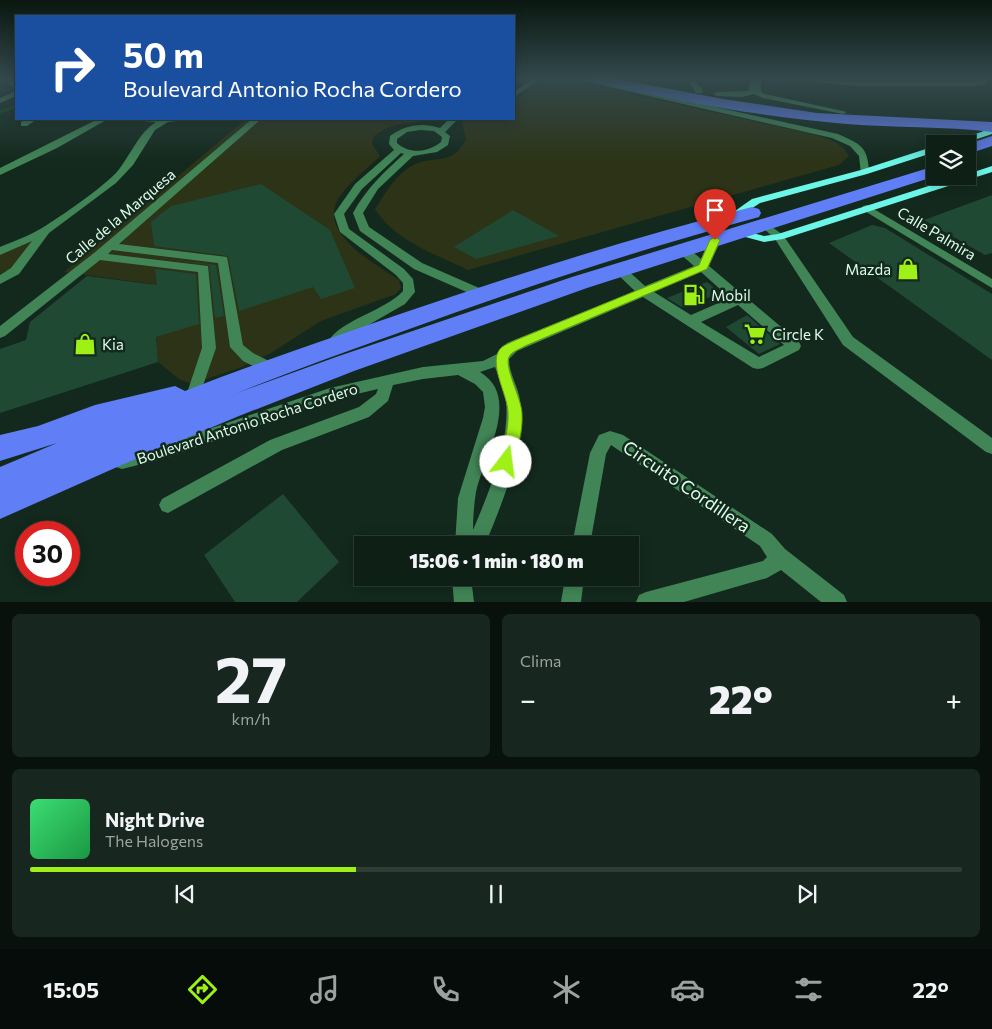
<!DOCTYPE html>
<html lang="es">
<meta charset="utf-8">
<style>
:root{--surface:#0e1f16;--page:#17271f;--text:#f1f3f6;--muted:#9ba2a1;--line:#2e3d35;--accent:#9ef016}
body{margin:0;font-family:Commissioner,sans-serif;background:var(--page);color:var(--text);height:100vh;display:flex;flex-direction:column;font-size:19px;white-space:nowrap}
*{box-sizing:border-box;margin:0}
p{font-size:16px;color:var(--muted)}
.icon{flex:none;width:28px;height:28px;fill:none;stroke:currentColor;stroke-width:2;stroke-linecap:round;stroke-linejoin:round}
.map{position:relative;height:602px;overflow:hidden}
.panel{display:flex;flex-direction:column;gap:12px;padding:12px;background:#08110c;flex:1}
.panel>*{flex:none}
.banner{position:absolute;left:15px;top:15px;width:500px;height:105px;border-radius:0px;box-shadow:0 2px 12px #0003,0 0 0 1px var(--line);background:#1a4fa0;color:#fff;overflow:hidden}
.buttons{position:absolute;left:926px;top:135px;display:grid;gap:10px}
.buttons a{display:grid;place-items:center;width:50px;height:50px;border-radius:0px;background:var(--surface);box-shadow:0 2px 12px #0003,0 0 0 1px var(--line);font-size:25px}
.speed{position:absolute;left:15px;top:521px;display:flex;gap:10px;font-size:25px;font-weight:700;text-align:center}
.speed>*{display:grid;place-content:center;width:65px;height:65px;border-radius:50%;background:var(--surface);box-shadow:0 2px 12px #0003,0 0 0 1px var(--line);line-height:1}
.speed .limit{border:8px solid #d22;background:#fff;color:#111}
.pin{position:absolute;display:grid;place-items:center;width:42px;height:42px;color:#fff;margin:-51px -21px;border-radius:50% 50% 50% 0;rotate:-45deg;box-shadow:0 0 5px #0007}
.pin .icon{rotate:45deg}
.me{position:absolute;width:55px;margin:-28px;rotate:15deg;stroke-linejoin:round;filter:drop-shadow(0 0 4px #0008)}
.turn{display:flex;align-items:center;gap:18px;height:105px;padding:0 25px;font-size:22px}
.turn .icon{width:65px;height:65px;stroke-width:2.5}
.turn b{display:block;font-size:35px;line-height:42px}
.big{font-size:38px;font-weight:800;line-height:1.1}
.panel .card{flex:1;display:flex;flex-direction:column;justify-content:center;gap:8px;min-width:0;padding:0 18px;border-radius:8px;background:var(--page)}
.panel .dial{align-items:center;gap:0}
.dial b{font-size:65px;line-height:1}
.song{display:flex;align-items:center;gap:15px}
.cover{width:60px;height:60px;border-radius:8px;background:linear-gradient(135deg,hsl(140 70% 55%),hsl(140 70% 35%))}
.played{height:5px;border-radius:2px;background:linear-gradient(90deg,var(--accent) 35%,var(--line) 35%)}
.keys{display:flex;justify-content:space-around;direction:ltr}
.heat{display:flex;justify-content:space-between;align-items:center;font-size:28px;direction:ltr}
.panel .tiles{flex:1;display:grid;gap:12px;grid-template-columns:1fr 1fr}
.card:last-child{grid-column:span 2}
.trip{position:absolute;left:354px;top:536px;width:285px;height:50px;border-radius:0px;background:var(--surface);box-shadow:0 2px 12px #0003,0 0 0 1px var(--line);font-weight:800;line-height:50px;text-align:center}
.dock{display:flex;height:80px;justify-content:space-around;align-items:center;background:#060c09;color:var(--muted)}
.dock .icon{width:35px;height:35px}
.dock .on{color:var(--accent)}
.dock b{font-size:22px;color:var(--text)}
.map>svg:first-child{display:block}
.green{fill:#2c3316}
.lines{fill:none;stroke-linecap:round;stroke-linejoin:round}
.stream{stroke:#14460f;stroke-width:3}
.building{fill:#204934}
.minor{fill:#418556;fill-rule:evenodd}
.major{fill:#6bf6e8;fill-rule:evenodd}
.highway{fill:#607ef5;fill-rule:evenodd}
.route{fill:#9ef016;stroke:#679c0e}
.labels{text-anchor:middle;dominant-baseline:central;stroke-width:5;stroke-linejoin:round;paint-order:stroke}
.street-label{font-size:15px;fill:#ddfde9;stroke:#13291d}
.poi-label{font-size:15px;fill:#ddfde9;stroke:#13291d;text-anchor:start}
.near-street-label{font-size:18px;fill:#ddfde9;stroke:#13291d}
</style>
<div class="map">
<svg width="992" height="602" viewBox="0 0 992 602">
<rect width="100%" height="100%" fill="#13291d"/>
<g class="green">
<path d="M 552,79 L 571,81 L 812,134 C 826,138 842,142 849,156 L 839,165 L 468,270 C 435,254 395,241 375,209 C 385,193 396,174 413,165 C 435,154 451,168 466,139 L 462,122 L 466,119 L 514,119 L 514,101 L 545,80 Z"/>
<path d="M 246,119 L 425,119 C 417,124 406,122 397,125 C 388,127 381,131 374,136 L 372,144 L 380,156 C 368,168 344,187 337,201 C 320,235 376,264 399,280 L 401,288 L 396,294 L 321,321 L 271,353 L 242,367 L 192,384 L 179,379 L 158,362 L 152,284 L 64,272 Z"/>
<polygon points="35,238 15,266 0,274 0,254"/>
</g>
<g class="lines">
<polyline class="stream" points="0,112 16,106"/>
</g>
<g class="building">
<polygon points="261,184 330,230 355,288 321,299 313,287 239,311 228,256 154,246 151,222 171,206"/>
<polygon points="992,195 992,253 985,255 924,220"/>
<polygon points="513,210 559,236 476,259 454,247"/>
<polygon points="872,225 885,228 992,294 992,360 829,243"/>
<polygon points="154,257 216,265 224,316 215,318 209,265"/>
<polygon points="155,269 196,274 199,324 156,337 158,362 0,413 0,349 26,340 30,322 87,276 157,285"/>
<polygon points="707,282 720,293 683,308 667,298"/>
<polygon points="747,315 780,344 759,354 726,327"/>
<polygon points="283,494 339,562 297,602 235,602 204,555"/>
</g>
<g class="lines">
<g class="minor">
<polygon points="13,79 16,79 16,88 8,84"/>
<polygon points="532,79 540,79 514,97 514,92"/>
<path d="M 574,79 L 587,79 L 838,134 C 860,144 868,146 869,172 L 867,174 L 861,174 L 859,156 L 850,146 L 832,138 Z"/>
<polygon points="687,79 694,79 703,91 702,93 696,93"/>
<polygon points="751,79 763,79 761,83 761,92 765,94 847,112 843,114 763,98 754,94 742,97 717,96 713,94 717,92 748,91"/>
<polygon points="799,79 856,82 975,82 981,79 988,79 985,84 975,86 856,86 803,81"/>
<polygon points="16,91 16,96 0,103 0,98"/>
<polygon points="27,119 37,119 27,126 21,126 21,122"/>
<polygon points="98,119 108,119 57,148 0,175 0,168"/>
<path d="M 138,119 L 182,119 L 178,121 L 168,122 L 155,130 L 133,165 L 116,183 L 49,233 L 19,274 L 0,284 L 0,275 L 11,268 L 32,241 L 0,255 L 0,247 C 14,241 29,236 42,228 C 63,215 99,190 116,173 C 130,157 138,133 156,122 L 142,121 Z"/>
<polygon points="252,119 261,119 119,244 227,257 243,345 253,353 277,365 279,369 277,373 272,375 267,373 243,361 230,347 218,263 112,250 108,254 208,266 216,348 199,397 194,399 189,397 187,393 202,348 198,272 100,260 5,336 0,338 0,326 94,253"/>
<path d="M 449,119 L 458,119 L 445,132 L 450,136 L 448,145 L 437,152 L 413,156 L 378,189 L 363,213 L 369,227 L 422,263 L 486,291 L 488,294 L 482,298 L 478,297 L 414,269 L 360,231 L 353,213 C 366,189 384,172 404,154 L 401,153 L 362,189 L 344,214 L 349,229 L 404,269 L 413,279 L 415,292 L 405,304 L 358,331 L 340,346 L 330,346 L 328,342 C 340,320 385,311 403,291 L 403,283 L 396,275 L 340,232 L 334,214 L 355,184 L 394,150 L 389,144 L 390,136 C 405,125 422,122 440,128 ZM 420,130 L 434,131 L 442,137 L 441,142 C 428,152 410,155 397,143 L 397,139 L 407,132 Z"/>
<polygon points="867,205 992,279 992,288 863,210 862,208 863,206"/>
<polygon points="764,221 783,235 853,337 992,438 992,454 986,452 843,345 775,239 759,224"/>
<path d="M 715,237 L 721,240 L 709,266 L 799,342 L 801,346 L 799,350 L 763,368 L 758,369 L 753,368 L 643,297 L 517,351 L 509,359 C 509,374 518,386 520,400 C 527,445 502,503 485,545 L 455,545 L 458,498 L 483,418 L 485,407 L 483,392 L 475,384 L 458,375 L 423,379 L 393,385 L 388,401 L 369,417 L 282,450 L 168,513 L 162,511 L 159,505 L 162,499 L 270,440 L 359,407 L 376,394 L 378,389 L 331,400 L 162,459 L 122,469 L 116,467 L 114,462 L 116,457 L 122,455 L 162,445 L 330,388 L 423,367 L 483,361 L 497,354 L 507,343 L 635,291 L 616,273 L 614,270 L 616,267 L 624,267 L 645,286 L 694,266 L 679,253 L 677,250 L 679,247 L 687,247 L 701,259 L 709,240 ZM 701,272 L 730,298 L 691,315 L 654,292 ZM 738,305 L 784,345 L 759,357 L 701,322 ZM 495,367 C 499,378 504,390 506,400 C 510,443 489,492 473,530 C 473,517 474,504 476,492 C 484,456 522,397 480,372 Z"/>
<polygon points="610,431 623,435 772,534 785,549 844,595 847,602 821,602 781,570 767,578 684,602 636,602 639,595 646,592 763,561 767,557 760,546 611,445 606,454 590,545 572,545 590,453 599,435"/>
<polygon points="452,578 471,578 474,602 454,602"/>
<polygon points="565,578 584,578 581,602 561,602"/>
</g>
<g class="major">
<polygon points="992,128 992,134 962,144 948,144"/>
<polygon points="935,146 935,152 867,174 760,203 734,220 730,221 725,218 752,199 861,170"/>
<polygon points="992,166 992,172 783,239 764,242 734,234 733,232 738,229 764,236 778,234 960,176 968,176 968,174"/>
</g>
<g class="highway">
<path d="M 594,79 L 617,79 L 723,99 L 817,113 L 992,122 L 992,132 C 944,126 895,128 847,124 C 763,117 678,102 595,82 Z"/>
<polygon points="992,136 992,146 968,154 968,144"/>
<path d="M 935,166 L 936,176 L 587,288 L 354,371 L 239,416 L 124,464 L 0,519 L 0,467 L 57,443 L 0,461 L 0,435 L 38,426 L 95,405 L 175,386 L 185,391 C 257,363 330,338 403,313 C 518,274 634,237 752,207 L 759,209 L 761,213 L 759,217 C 638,250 519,289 401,332 C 346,352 291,371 237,393 L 336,357 L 572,277 Z"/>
</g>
</g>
<linearGradient id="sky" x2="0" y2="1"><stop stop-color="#0a1710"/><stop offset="0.48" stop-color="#33494c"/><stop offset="1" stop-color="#33494c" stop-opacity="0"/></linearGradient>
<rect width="992" height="163" fill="url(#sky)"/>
<path class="route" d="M 715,237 L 720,240 L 707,269 L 525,346 C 520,349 511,352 509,357 C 504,368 522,399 522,414 C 523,430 518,451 511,467 L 506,469 L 500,467 L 498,462 C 503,446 509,430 508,413 C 508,394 486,361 502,347 C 506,344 512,342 516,340 L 699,265 L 710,240 Z"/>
<defs>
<g id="shop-bare" transform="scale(1.725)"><path d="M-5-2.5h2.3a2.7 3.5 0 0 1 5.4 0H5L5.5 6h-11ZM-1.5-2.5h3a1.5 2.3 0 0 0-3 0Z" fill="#9ef016" stroke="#13291d" stroke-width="2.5" paint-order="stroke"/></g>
<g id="fuel-bare" transform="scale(1.725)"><path d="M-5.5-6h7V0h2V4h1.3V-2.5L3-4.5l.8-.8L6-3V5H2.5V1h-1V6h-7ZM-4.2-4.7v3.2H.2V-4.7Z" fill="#9ef016" stroke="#13291d" stroke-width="2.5" paint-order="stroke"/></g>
<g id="supermarket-bare" transform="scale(1.725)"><path d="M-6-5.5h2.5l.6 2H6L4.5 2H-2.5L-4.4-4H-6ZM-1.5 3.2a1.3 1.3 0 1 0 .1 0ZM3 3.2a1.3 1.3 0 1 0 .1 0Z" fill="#9ef016" stroke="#13291d" stroke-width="2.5" paint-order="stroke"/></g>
</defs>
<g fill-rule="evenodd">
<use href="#shop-bare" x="908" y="269"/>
<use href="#fuel-bare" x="694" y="295"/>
<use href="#supermarket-bare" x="755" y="334"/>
<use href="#shop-bare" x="85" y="344"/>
</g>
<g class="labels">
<g class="street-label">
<text transform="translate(120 216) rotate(-40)">Calle de la Marquesa</text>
<text transform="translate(937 233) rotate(31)">Calle Palmira</text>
<text transform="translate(247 423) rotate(-18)">Boulevard Antonio Rocha Cordero</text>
</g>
<g class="poi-label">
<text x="891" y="269" text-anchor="end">Mazda</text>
<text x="711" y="295">Mobil</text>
<text x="772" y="334">Circle K</text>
<text x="102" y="344">Kia</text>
</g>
<g class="near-street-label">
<text transform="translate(687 486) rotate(34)">Circuito Cordillera</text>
</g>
</g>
</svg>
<div class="buttons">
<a><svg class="icon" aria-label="layers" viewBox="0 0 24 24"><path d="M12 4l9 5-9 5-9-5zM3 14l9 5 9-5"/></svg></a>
</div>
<div class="speed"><div class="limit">30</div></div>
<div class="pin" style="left:715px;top:240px;background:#d93025"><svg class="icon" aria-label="arrive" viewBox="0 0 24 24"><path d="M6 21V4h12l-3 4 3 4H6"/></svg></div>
<svg class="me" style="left:506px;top:462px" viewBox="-20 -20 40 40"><circle r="19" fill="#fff"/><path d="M0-13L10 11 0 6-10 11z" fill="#9ef016"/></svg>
<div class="trip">15:06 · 1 min · 180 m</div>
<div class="banner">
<div class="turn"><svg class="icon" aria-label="right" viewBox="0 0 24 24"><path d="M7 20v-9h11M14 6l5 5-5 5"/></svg><div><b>50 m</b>Boulevard Antonio Rocha Cordero</div></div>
</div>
</div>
<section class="panel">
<div class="tiles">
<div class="card dial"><b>27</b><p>km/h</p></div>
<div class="card"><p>Clima</p>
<div class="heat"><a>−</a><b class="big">22°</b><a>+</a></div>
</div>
<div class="card">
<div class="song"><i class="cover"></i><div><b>Night Drive</b><p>The Halogens</p></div></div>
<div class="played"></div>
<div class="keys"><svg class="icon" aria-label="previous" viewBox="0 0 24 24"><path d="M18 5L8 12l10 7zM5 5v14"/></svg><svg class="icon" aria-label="pause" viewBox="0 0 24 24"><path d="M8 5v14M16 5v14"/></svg><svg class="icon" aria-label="next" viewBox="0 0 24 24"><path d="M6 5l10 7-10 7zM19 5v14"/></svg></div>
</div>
</div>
</section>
<nav class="dock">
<b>15:05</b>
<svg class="icon on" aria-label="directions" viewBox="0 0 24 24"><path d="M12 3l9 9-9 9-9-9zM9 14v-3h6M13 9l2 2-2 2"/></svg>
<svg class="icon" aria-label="music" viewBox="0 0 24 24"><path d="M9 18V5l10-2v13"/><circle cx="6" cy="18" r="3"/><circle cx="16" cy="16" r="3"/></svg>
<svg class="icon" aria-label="phone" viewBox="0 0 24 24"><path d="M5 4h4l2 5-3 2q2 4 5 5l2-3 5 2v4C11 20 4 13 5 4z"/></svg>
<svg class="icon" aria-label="climate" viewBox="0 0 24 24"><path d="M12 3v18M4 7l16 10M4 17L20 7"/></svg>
<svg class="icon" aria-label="car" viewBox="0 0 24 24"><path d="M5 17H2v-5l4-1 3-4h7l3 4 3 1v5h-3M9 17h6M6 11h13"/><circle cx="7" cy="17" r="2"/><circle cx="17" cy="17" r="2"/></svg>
<svg class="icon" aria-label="filters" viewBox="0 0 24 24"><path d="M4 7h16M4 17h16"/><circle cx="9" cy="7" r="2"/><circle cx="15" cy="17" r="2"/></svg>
<b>22°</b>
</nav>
